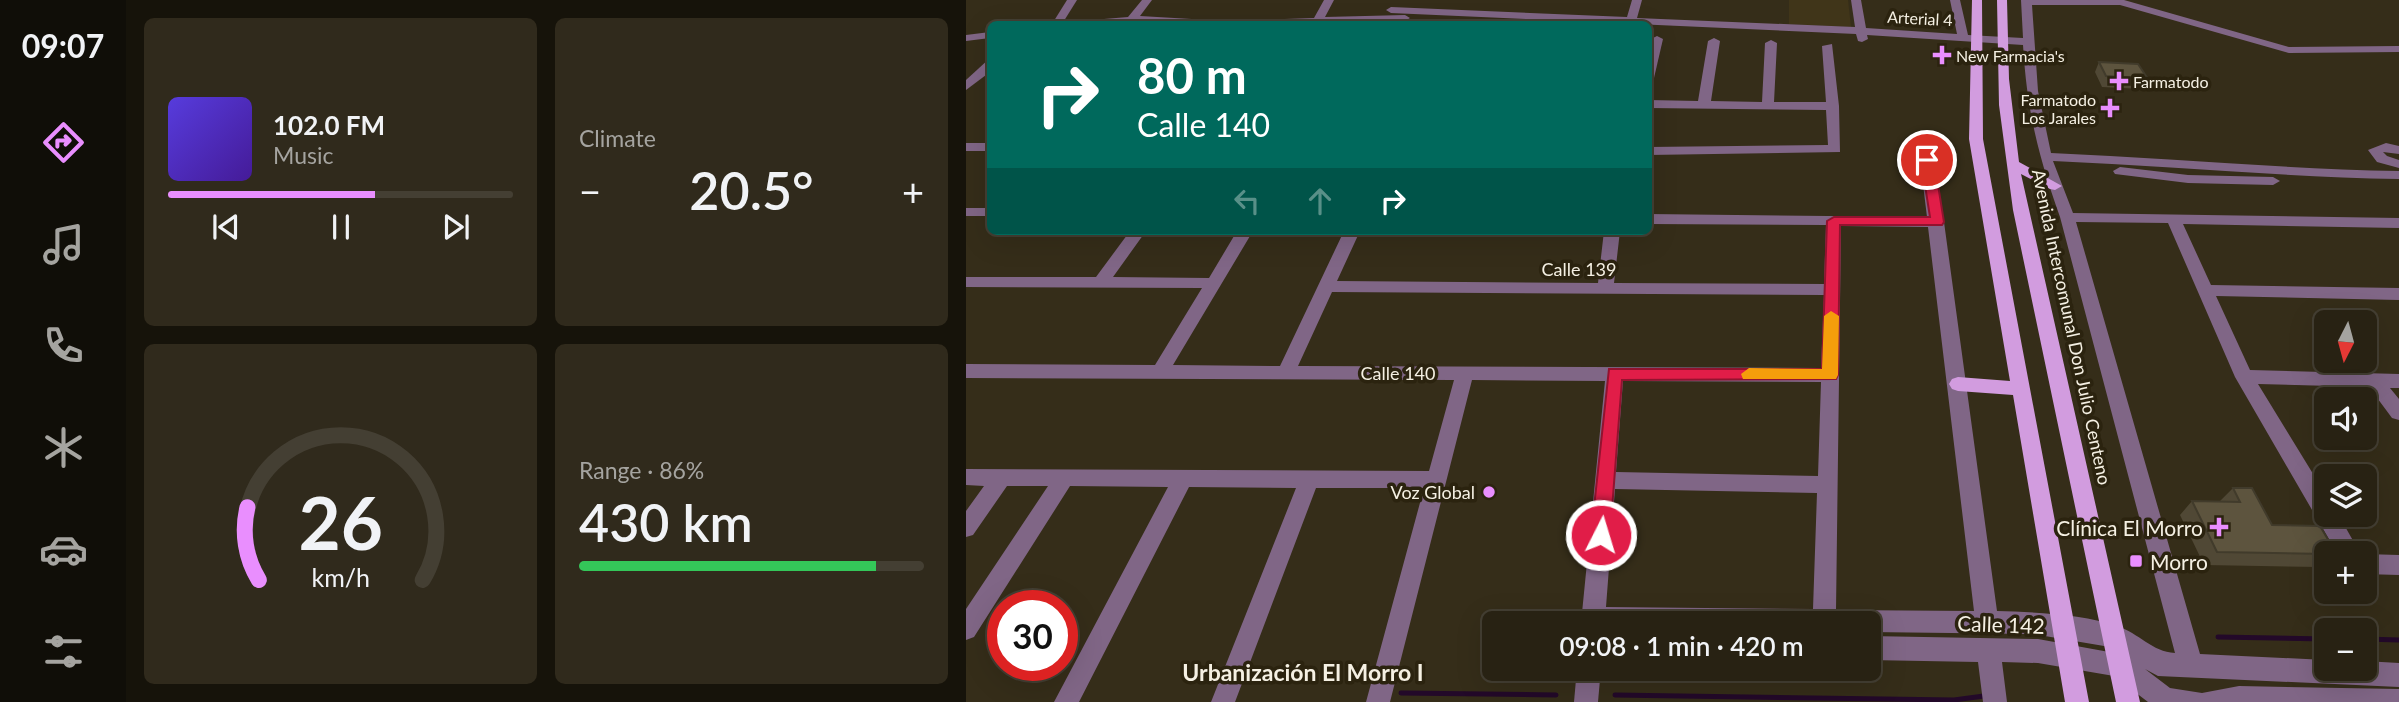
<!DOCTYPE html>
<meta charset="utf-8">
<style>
:root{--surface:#282213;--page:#302a1c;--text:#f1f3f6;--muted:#a5a4a0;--line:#443f33;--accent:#e98efe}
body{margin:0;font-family:Lato,sans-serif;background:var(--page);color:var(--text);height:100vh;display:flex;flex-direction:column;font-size:26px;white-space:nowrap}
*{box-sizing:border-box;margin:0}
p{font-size:23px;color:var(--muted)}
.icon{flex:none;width:38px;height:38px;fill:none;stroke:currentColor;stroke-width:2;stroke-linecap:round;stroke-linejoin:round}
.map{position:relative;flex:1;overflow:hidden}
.drawer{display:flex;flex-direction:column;gap:18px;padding:18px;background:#16130a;width:840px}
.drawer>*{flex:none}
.guide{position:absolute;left:21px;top:21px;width:665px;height:214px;border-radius:10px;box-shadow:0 7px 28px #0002,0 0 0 2px var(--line);background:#00695c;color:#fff;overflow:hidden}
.needle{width:46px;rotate:186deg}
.buttons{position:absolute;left:1348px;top:310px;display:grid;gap:14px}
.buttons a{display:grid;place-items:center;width:63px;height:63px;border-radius:10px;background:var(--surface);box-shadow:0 7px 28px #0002,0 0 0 2px var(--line);font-size:35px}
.speed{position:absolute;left:21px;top:590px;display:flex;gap:14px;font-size:35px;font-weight:700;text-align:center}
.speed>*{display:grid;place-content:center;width:91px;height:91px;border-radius:50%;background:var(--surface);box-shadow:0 7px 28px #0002,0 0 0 2px var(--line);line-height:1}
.speed .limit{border:10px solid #d22;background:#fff;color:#111}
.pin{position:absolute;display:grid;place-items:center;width:60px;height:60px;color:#fff;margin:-30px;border:4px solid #fff;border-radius:50%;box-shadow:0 2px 7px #0007}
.me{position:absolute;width:77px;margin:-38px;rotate:5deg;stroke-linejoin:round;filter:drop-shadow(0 0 5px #0008)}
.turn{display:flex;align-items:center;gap:24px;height:147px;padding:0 35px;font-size:32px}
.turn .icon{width:91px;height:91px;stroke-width:2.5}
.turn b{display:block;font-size:49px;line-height:60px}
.lanes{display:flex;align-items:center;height:66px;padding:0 35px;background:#0003;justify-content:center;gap:35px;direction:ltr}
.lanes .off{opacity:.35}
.big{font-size:52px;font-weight:600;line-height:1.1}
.drawer .tile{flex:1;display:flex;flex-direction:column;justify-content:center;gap:10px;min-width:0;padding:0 24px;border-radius:10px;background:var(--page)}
.drawer .dial{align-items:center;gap:0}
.dial svg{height:182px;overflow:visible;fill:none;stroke:var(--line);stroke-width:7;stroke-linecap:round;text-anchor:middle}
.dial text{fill:var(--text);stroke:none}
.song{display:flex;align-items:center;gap:21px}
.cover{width:84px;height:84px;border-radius:10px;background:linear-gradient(135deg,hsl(250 70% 55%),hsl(260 70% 35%))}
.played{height:7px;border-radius:4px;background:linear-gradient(90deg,var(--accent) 60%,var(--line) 60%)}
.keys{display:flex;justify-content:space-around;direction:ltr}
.heat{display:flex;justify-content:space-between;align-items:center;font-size:38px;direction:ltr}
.charge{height:10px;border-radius:5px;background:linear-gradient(90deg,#34c759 86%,var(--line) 0)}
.drawer .tiles{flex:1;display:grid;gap:18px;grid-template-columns:repeat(2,1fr)}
.trip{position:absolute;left:516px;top:611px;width:399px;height:70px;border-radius:10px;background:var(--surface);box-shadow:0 7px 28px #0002,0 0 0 2px var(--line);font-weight:600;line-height:70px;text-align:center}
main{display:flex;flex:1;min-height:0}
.dock{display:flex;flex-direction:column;width:126px;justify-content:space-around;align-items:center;background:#100e08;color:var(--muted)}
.dock .icon{width:49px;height:49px}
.dock .active{color:var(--accent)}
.dock b{font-size:32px;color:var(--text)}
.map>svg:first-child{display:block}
.built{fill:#403519}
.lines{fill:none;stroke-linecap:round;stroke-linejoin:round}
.stream{stroke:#230929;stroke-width:5}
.minor{fill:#806686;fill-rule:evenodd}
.major{fill:#d29cdf;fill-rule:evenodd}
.wall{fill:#504835}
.building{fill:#5d543e;stroke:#413b2b;stroke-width:2}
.route{fill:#e11d48;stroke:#92132f;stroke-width:2}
.slow{fill:#f59e0b}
.poi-dot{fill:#e98efe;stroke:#2b230f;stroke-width:2.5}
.labels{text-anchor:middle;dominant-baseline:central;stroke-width:7;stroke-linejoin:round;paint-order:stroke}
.far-street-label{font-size:16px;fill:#f5f0e3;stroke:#2b230f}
.far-poi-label{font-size:16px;fill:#f5f0e3;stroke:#2b230f;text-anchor:start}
.street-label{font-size:18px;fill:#f5f0e3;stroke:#2b230f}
.poi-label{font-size:18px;fill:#f5f0e3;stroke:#2b230f;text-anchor:end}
.near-poi-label{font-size:21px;fill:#f5f0e3;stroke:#2b230f;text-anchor:end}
.near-street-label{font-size:21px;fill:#f5f0e3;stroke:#2b230f}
.near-neighbourhood-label{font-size:23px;font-weight:bold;fill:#f5f0e3;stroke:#2b230f}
</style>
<main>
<nav class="dock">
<b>09:07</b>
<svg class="icon active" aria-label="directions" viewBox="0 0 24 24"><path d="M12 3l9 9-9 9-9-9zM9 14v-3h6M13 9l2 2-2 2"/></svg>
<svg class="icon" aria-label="music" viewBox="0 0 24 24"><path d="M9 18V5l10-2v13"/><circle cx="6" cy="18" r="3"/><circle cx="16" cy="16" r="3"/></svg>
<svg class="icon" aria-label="phone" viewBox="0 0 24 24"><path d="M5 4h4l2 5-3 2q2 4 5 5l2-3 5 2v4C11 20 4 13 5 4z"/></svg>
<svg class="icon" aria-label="climate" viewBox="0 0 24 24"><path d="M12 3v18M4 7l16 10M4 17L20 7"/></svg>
<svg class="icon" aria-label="car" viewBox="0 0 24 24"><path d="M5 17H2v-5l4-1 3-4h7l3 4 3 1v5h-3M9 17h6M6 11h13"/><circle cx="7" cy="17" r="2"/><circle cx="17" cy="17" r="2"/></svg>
<svg class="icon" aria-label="filters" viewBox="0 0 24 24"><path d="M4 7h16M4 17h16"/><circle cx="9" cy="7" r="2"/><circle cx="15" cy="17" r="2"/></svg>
</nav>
<section class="drawer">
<div class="tiles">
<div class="tile">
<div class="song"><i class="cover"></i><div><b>102.0 FM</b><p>Music</p></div></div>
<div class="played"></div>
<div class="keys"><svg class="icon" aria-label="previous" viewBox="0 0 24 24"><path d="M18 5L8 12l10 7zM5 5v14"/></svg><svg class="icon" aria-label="pause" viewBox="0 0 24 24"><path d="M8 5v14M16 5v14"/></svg><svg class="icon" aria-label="next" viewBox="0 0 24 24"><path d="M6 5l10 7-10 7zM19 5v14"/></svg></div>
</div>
<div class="tile"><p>Climate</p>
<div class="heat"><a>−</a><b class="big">20.5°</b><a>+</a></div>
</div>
<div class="tile dial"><svg viewBox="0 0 100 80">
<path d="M14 69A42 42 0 1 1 86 69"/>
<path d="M14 69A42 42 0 0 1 9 37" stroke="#e98efe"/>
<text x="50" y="56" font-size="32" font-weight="700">26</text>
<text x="50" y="72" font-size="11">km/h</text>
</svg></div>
<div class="tile"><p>Range · 86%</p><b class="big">430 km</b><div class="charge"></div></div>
</div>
</section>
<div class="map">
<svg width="1433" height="702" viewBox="0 0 1433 702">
<rect width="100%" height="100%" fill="#352d19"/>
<polygon class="built" points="823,0 882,0 885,27 823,24"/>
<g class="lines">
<g class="stream">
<polyline points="1252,637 1360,639"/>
<polyline points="1398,639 1433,640"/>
<polyline points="435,693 590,695"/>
<polyline points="649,695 988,700 1018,696"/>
</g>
<g class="minor">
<polygon points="101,0 111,0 96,24 86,24"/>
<polygon points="176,0 186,0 174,16 260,21 348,18 358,0 368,0 359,17 439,15 444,18 439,21 355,24 109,24 114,21 162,17"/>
<path d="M 666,0 L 676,0 L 671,18 L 889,27 L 885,0 L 895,0 L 900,28 L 991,34 L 984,0 L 994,0 L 1002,35 L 1057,38 L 1055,0 L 1158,0 L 1323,47 L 1433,46 L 1433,52 L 1323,53 L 1154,5 L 1066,5 L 1072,91 L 1085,153 C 1201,158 1317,169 1433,171 L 1433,179 C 1318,177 1203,166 1087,161 L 1107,213 L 1433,218 L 1433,228 L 1217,224 L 1245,285 L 1433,288 L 1433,300 L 1250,296 L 1284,370 L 1433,374 L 1433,388 L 1424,388 L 1433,399 L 1433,420 L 1426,418 L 1403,387 L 1292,384 L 1360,495 L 1360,514 L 1372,514 L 1394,553 L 1371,553 L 1269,377 L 1202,223 L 1110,222 L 1234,654 L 1360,660 L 1360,668 L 1398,668 L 1398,661 L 1433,663 L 1433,687 L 1192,676 L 1179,669 L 1204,688 L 1236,693 L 1273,686 L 1433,689 L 1433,702 L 1182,702 L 1148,676 L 1072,663 L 1036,662 L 1041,702 L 1017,702 L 1012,662 L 903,660 L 903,636 L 1072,639 L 1154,654 L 1144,647 L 1067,634 L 903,632 L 903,623 L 615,623 L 639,381 L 506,380 L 424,702 L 400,702 L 458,488 L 350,488 L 269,702 L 245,702 L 330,488 L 223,487 L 113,702 L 88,702 L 202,487 L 104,486 L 8,637 L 0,640 L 0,609 L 82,486 L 41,486 L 7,535 L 0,537 L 0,511 L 18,486 L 0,485 L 0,469 L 463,471 L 488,380 L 0,378 L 0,364 L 189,365 L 236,288 L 0,287 L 0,277 L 130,277 L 164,231 L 180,231 L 147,277 L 243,278 L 271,231 L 287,231 L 207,365 L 314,366 L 378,231 L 394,231 L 371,281 L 632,283 L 638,231 L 654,231 L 648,283 L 858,284 L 860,225 L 682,224 L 682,214 L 961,217 L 954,160 L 961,156 L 968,160 L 978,222 L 1031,611 C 1066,612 1118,614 1151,626 C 1173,633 1186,652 1209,653 L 1094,217 C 1072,155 1061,111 1057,45 L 901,35 L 902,39 L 896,42 L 892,41 L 890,34 L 425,13 L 420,10 L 425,7 L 661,17 ZM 875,226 L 962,227 L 1008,611 L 870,610 ZM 366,292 L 858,295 L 855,368 L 332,366 ZM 657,381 L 855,382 L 852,476 L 650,472 ZM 649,489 L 851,493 L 847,609 L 640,607 Z"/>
<polygon points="24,32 24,38 0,41 0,35"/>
<polygon points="691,36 697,39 688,78 682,81 682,51 685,39"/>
<polygon points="748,38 754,41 745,101 796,102 799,43 805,40 811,43 808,102 860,102 856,46 866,44 873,106 874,152 682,155 682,147 862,145 860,110 682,108 682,100 732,101 742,41"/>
<polygon points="24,58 24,72 0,90 0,80"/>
<rect x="0" y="143" width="24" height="8"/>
<polygon points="1420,143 1433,146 1433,154 1417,152 1421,156 1433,160 1433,168 1411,162 1402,150"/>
<polygon points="1154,167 1222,175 1307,177 1314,181 1307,185 1222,183 1149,174 1147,171"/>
<rect x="0" y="208" width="24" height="8"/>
<polygon points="1398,554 1433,555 1433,575 1398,574"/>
<polygon points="611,668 635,668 632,702 608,702"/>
</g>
<g class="major">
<polygon points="1006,0 1016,0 1017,139 1123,702 1099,702 1047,395 992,391 986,389 983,384 986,379 992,377 1044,381 1003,139"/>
<polygon points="1031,0 1041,0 1043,79 1053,162 1096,186 1089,190 1084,189 1055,174 1174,702 1150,702 1047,210 1033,105"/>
</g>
</g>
<g class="wall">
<polygon points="1133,62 1182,79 1177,89 1136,87 1129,72"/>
<polygon points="1267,488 1306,525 1360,553 1360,563 1354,567 1238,565 1214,515 1226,501 1254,501"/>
</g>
<g class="building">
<polygon points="1133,62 1172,64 1182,79 1140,76"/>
<polygon points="1267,488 1286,488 1306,525 1354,526 1370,553 1360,554 1251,552 1226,501 1274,502"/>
</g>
<polygon class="route" points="961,156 968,160 978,222 976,225 874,225 872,375 870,379 656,380 644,535 642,541 635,544 628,541 625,535 643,369 856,369 861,221 868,217 964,217 955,160"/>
<polygon class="slow" points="865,311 873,316 872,375 870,379 777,379 775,374 783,368 856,369 858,316"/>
<g class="poi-dot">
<path d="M972.5 44.5h7v7h7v7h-7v7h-7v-7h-7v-7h7z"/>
<path d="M1149.5 70.5h7v7h7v7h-7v7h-7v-7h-7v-7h7z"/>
<path d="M1140.5 97.5h7v7h7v7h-7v7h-7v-7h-7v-7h7z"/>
<circle cx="523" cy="492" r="7"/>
<path d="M1249.5 516.5h7v7h7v7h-7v7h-7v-7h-7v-7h7z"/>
<rect x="1163" y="554" width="14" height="14" rx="3.5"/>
</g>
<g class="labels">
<g class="far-street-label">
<text transform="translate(954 18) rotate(3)">Arterial 4</text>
</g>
<g class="far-poi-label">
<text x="990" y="55">New Farmacia's</text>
<text x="1167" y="81">Farmatodo</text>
<text x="1130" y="99" text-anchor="end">Farmatodo<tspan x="1130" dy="18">Los Jarales</tspan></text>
</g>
<g class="street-label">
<text x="613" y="269">Calle 139</text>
<text transform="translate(1106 327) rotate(78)">Avenida Intercomunal Don Julio Centeno</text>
<text x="432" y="373">Calle 140</text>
</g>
<g class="poi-label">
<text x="509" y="492">Voz Global</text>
</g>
<g class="near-poi-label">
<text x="1237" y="527">Clínica El Morro</text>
<text x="1184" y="561" text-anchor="start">Morro</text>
</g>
<g class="near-street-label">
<text transform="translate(1035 624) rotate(2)">Calle 142</text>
</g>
<g class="near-neighbourhood-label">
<text x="337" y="672">Urbanización El Morro I</text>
</g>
</g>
</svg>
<div class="buttons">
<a><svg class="needle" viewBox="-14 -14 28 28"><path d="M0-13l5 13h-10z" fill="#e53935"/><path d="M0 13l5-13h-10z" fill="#a5a4a0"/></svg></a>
<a><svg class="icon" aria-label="sound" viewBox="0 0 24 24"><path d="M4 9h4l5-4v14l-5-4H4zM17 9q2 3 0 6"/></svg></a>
<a><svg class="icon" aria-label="layers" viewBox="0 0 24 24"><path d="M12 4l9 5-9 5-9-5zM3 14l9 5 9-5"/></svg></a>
<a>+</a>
<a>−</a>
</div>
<div class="speed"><div class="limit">30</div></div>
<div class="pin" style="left:961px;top:160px;background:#d93025"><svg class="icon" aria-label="arrive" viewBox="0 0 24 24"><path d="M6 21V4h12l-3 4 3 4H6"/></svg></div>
<svg class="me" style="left:635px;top:535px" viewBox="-20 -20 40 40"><circle r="17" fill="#e11d48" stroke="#fff" stroke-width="3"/><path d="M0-11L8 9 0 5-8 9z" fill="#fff"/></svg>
<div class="trip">09:08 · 1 min · 420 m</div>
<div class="guide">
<div class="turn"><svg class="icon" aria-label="right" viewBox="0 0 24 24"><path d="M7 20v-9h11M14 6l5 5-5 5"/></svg><div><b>80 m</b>Calle 140</div></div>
<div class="lanes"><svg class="icon off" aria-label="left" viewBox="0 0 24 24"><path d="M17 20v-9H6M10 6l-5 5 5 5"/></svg><svg class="icon off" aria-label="ahead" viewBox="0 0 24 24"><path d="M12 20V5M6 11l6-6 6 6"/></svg><svg class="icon" aria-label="right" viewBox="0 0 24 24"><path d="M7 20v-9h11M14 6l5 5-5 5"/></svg></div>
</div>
</div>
</main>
